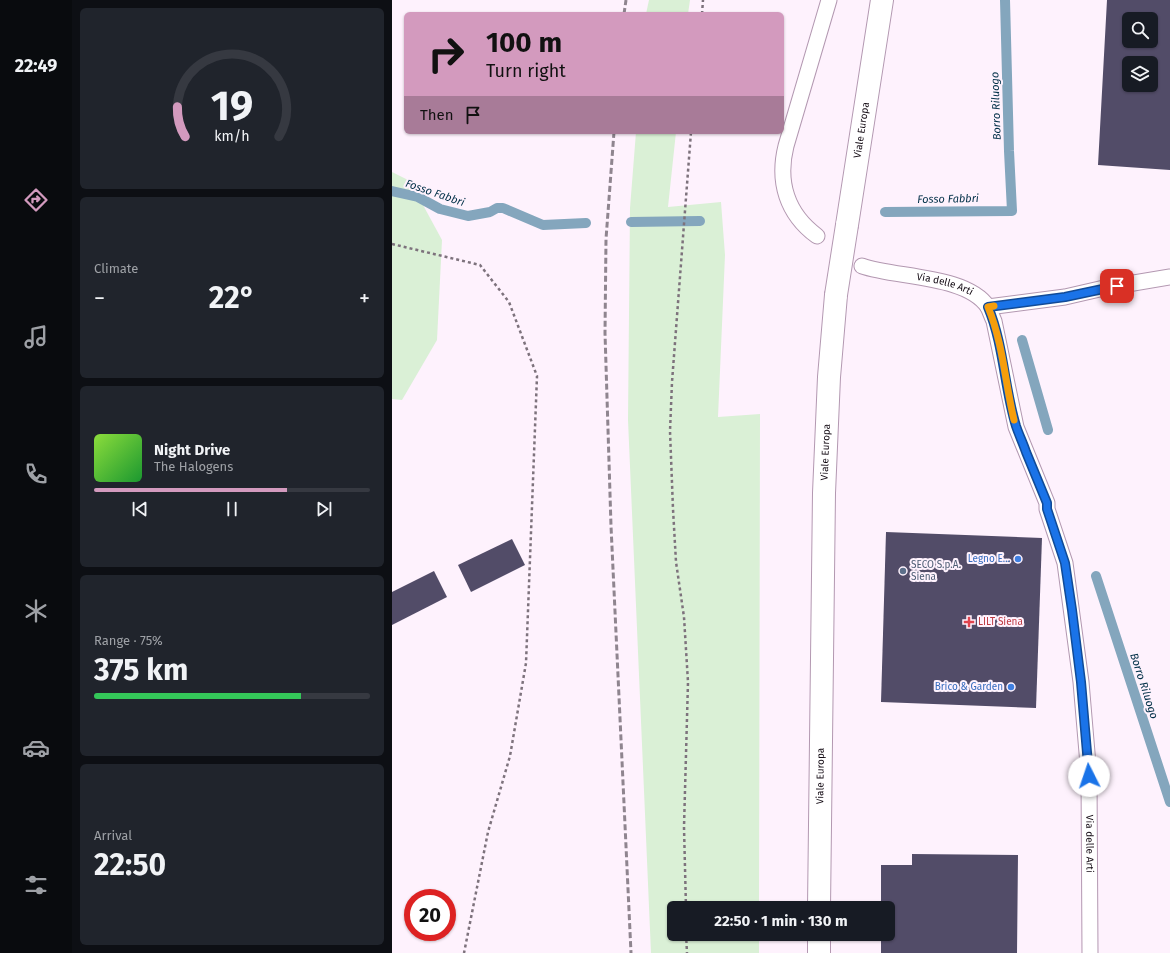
<!DOCTYPE html>
<meta charset="utf-8">
<style>
:root{--surface:#171b24;--page:#20242c;--text:#f1f3f6;--muted:#9ea1a6;--line:#363941;--accent:#d39abe}
body{margin:0;font-family:"Fira Sans",sans-serif;background:var(--page);color:var(--text);height:100vh;display:flex;flex-direction:column;font-size:15px;white-space:nowrap}
*{box-sizing:border-box;margin:0}
p{font-size:13px;color:var(--muted)}
.icon{flex:none;width:22px;height:22px;fill:none;stroke:currentColor;stroke-width:2;stroke-linecap:round;stroke-linejoin:round}
.map{position:relative;flex:1;overflow:hidden}
.drawer{display:flex;flex-direction:column;gap:8px;padding:8px;background:#0d0f14;width:320px}
.drawer>*{flex:none}
.guide{position:absolute;left:12px;top:12px;width:380px;height:122px;border-radius:6px;box-shadow:0 1px 3px #0004;background:#d39abe;color:#111;overflow:hidden}
.fabs{position:absolute;left:730px;top:12px;display:grid;gap:8px}
.fabs a{display:grid;place-items:center;width:36px;height:36px;border-radius:6px;background:var(--surface);box-shadow:0 1px 3px #0004;font-size:20px}
.speed{position:absolute;left:12px;top:889px;display:flex;gap:8px;font-size:20px;font-weight:700;text-align:center}
.speed>*{display:grid;place-content:center;width:52px;height:52px;border-radius:50%;background:var(--surface);box-shadow:0 1px 3px #0004;line-height:1}
.speed .limit{border:6px solid #d22;background:#fff;color:#111}
.pin{position:absolute;display:grid;place-items:center;width:34px;height:34px;color:#fff;margin:-17px;border-radius:8px;box-shadow:0 2px 6px #0006}
.me{position:absolute;width:44px;margin:-22px;rotate:356deg;stroke-linejoin:round;filter:drop-shadow(0 0 3px #0008)}
.turn{display:flex;align-items:center;gap:14px;height:84px;padding:0 16px;font-size:18px}
.turn .icon{width:52px;height:52px;stroke-width:2.5}
.turn b{display:block;font-size:28px;line-height:34px}
.then{display:flex;align-items:center;height:38px;padding:0 16px;background:#0003;gap:8px;font-size:15px}
.big{font-size:30px;font-weight:700;line-height:1.1}
.drawer .tile{flex:1;display:flex;flex-direction:column;justify-content:center;gap:6px;min-width:0;padding:0 14px;border-radius:6px;background:var(--page)}
.drawer .dial{align-items:center;gap:0}
.dial svg{height:104px;overflow:visible;fill:none;stroke:var(--line);stroke-width:7;stroke-linecap:round;text-anchor:middle}
.dial text{fill:var(--text);stroke:none}
.song{display:flex;align-items:center;gap:12px}
.cover{width:48px;height:48px;border-radius:6px;background:linear-gradient(135deg,hsl(90 70% 55%),hsl(130 70% 35%))}
.played{height:4px;border-radius:2px;background:linear-gradient(90deg,var(--accent) 70%,var(--line) 70%)}
.keys{display:flex;justify-content:space-around;direction:ltr}
.heat{display:flex;justify-content:space-between;align-items:center;font-size:22px;direction:ltr}
.charge{height:6px;border-radius:3px;background:linear-gradient(90deg,#34c759 75%,var(--line) 0)}
.trip{position:absolute;left:275px;top:901px;width:228px;height:40px;border-radius:6px;background:var(--surface);box-shadow:0 1px 3px #0004;font-weight:700;line-height:40px;text-align:center}
main{display:flex;flex:1;min-height:0}
.dock{display:flex;flex-direction:column;width:72px;justify-content:space-around;align-items:center;background:#090b0e;color:var(--muted)}
.dock .icon{width:28px;height:28px}
.dock .current{color:var(--accent)}
.dock b{font-size:18px;color:var(--text)}
.map>svg:first-child{display:block}
.green{fill:#daf0d6}
.lines{fill:none;stroke-linecap:round;stroke-linejoin:round}
.stream{stroke:#84a6bd;stroke-width:10}
.building{fill:#524c68;fill-rule:evenodd}
.service-casing{stroke:#b398b1;stroke-width:17}
.minor-casing{stroke:#b398b1;stroke-width:24}
.path{stroke:#7d727c;stroke-width:2.5;stroke-dasharray:3 3;stroke-linecap:butt}
.service{stroke:#fff;stroke-width:15}
.minor{stroke:#fff;stroke-width:22}
.rail{stroke:#8f858f;stroke-width:3;stroke-dasharray:6 3;stroke-linecap:butt}
.minor-bridge-casing{stroke:#b398b1;stroke-width:24;stroke-linecap:butt}
.minor-bridge{stroke:#fff;stroke-width:22}
.route-casing{stroke:#114b97;stroke-width:10}
.route{stroke:#1a73e8;stroke-width:7}
.slow{stroke:#f59e0b;stroke-width:7}
.shop-dot{fill:#3f7fe0;stroke:#fef2fd;stroke-width:1.5}
.service-dot{fill:#5c6f8a;stroke:#fef2fd;stroke-width:1.5}
.health-dot{fill:#e0444e;stroke:#fef2fd;stroke-width:1.5}
.labels{text-anchor:middle;dominant-baseline:central;stroke-width:4;stroke-linejoin:round;paint-order:stroke}
.street-label{font-size:10px;fill:#110811;stroke:#fef2fd}
.shop-label{font-size:10px;fill:#366cbe;stroke:#fef2fd;text-anchor:end}
.service-label{font-size:10px;fill:#4e5e75;stroke:#fef2fd;text-anchor:start}
.health-label{font-size:10px;fill:#be3a42;stroke:#fef2fd;text-anchor:start}
.water-label{font-size:11px;font-style:italic;fill:#012f47;stroke:#fef2fd}
</style>
<main>
<nav class="dock">
<b>22:49</b>
<svg class="icon current" aria-label="directions" viewBox="0 0 24 24"><path d="M12 3l9 9-9 9-9-9zM9 14v-3h6M13 9l2 2-2 2"/></svg>
<svg class="icon" aria-label="music" viewBox="0 0 24 24"><path d="M9 18V5l10-2v13"/><circle cx="6" cy="18" r="3"/><circle cx="16" cy="16" r="3"/></svg>
<svg class="icon" aria-label="phone" viewBox="0 0 24 24"><path d="M5 4h4l2 5-3 2q2 4 5 5l2-3 5 2v4C11 20 4 13 5 4z"/></svg>
<svg class="icon" aria-label="climate" viewBox="0 0 24 24"><path d="M12 3v18M4 7l16 10M4 17L20 7"/></svg>
<svg class="icon" aria-label="car" viewBox="0 0 24 24"><path d="M5 17H2v-5l4-1 3-4h7l3 4 3 1v5h-3M9 17h6M6 11h13"/><circle cx="7" cy="17" r="2"/><circle cx="17" cy="17" r="2"/></svg>
<svg class="icon" aria-label="filters" viewBox="0 0 24 24"><path d="M4 7h16M4 17h16"/><circle cx="9" cy="7" r="2"/><circle cx="15" cy="17" r="2"/></svg>
</nav>
<section class="drawer">
<div class="tile dial"><svg viewBox="0 0 100 80">
<path d="M14 69A42 42 0 1 1 86 69"/>
<path d="M14 69A42 42 0 0 1 8 46" stroke="#d39abe"/>
<text x="50" y="56" font-size="32" font-weight="700">19</text>
<text x="50" y="72" font-size="11">km/h</text>
</svg></div>
<div class="tile"><p>Climate</p>
<div class="heat"><a>−</a><b class="big">22°</b><a>+</a></div>
</div>
<div class="tile">
<div class="song"><i class="cover"></i><div><b>Night Drive</b><p>The Halogens</p></div></div>
<div class="played"></div>
<div class="keys"><svg class="icon" aria-label="previous" viewBox="0 0 24 24"><path d="M18 5L8 12l10 7zM5 5v14"/></svg><svg class="icon" aria-label="pause" viewBox="0 0 24 24"><path d="M8 5v14M16 5v14"/></svg><svg class="icon" aria-label="next" viewBox="0 0 24 24"><path d="M6 5l10 7-10 7zM19 5v14"/></svg></div>
</div>
<div class="tile"><p>Range · 75%</p><b class="big">375 km</b><div class="charge"></div></div>
<div class="tile"><p>Arrival</p><b class="big">22:50</b></div>
</section>
<div class="map">
<svg width="778" height="953" viewBox="0 0 778 953">
<rect width="100%" height="100%" fill="#fef2fd"/>
<g class="green">
<polygon points="257,0 298,0 296,14 254,14"/>
<polygon points="244,132 284,132 276,207 329,202 333,255 326,417 368,414 367,908 282,908 282,934 367,934 367,953 259,953 236,420 238,208"/>
<polygon points="0,172 18,181 50,240 45,340 10,400 0,399"/>
</g>
<g class="lines">
<g class="stream">
<polyline points="0,191 26,197 48,209 76,216 98,212 105,208 111,208 151,225 194,223"/>
<polyline points="493,212 620,211 617,151 613,0"/>
<polyline points="239,222 308,221"/>
<polyline points="630,340 656,430"/>
<polyline points="704,576 778,802"/>
</g>
</g>
<g class="building">
<path d="M 715,0 L 778,0 L 778,170 L 706,165 ZM 737,19 L 759,19 L 759,41 L 737,41 ZM 737,63 L 759,63 L 759,85 L 737,85 Z"/>
<polygon points="494,532 650,538 644,708 489,702"/>
<polygon points="120,539 133,565 79,592 66,565"/>
<polygon points="42,571 55,597 0,625 0,592"/>
<polygon points="520,854 626,855 625,953 489,953 489,934 496,934 496,908 489,908 489,865 520,865"/>
</g>
<g class="lines">
<g class="service-casing">
<g id="service">
<path d="M 425,236 C 395,214 385,182 394,146 L 437,0"/>
<path id="s1" d="M 470,266 C 504,278 575,275 596,307 C 598,311 600,317 602,321 L 624,427 L 655,503 L 655,509 L 673,563 L 689,682 L 697,776 L 698,953"/>
<polyline points="596,307 673,297 712,288 778,277"/>
</g>
</g>
<g class="minor-casing">
<g id="minor">
<path id="s2" d="M 455,225 L 490,0"/>
<path id="s3" d="M 427,908 L 432,493 L 437,377 L 444,295"/>
<polyline points="427,953 427,934"/>
</g>
</g>
<g class="path">
<polyline points="310,14 311,0"/>
<polyline points="0,244 88,265 117,302 145,376 134,663 118,756 96,832 72,953"/>
<polyline points="294,908 292,827 296,682 292,617 284,562 281,509 278,431 280,382 299,132"/>
<polyline points="294,934 295,953"/>
</g>
<use href="#service" class="service"/>
<use href="#minor" class="minor"/>
<g class="rail">
<polyline points="232,14 234,0"/>
<polyline points="222,132 214,239 213,333 219,526 239,953"/>
</g>
<g class="minor-bridge-casing">
<polyline id="minor-bridge" points="444,295 455,225"/>
</g>
<use href="#minor-bridge" class="minor-bridge"/>
</g>
<g class="lines">
<g class="route-casing">
<path id="route" d="M 697,776 L 689,682 L 680,610 L 673,563 L 655,509 L 655,503 C 648,486 641,469 634,452 C 631,443 627,435 624,426 C 612,387 612,345 596,307 L 673,297 L 725,286"/>
</g>
<use href="#route" class="route"/>
<path class="slow" d="M 602,306 L 596,307 C 611,343 613,382 622,420"/>
</g>
<g class="shop-dot">
<circle cx="626" cy="559" r="4"/>
<circle cx="619" cy="687" r="4"/>
</g>
<circle class="service-dot" cx="511" cy="571" r="4"/>
<path class="health-dot" d="M575 616h4v4h4v4h-4v4h-4v-4h-4v-4h4z"/>
<g class="labels">
<g class="street-label">
<text stroke="none"><textPath href="#s2" startOffset="96">Viale Europa</textPath></text>
<text stroke="none"><textPath href="#s1" startOffset="85">Via delle Arti</textPath></text>
<text stroke="none"><textPath href="#s3" startOffset="456">Viale Europa</textPath></text>
<text stroke="none"><textPath href="#s3" startOffset="132">Viale Europa</textPath></text>
<text stroke="none"><textPath href="#s1" startOffset="686">Via delle Arti</textPath></text>
</g>
<g class="shop-label">
<text x="618" y="559">Legno E...</text>
<text x="611" y="687">Brico &amp; Garden</text>
</g>
<g class="service-label">
<text x="519" y="565">SECO S.p.A.<tspan x="519" dy="12">Siena</tspan></text>
</g>
<g class="health-label">
<text x="586" y="622">LILT Siena</text>
</g>
<g class="water-label">
<text transform="translate(604 106) rotate(-92)">Borro Riluogo</text>
<text transform="translate(43 193) rotate(19)">Fosso Fabbri</text>
<text transform="translate(556 199) rotate(-1)">Fosso Fabbri</text>
<text transform="translate(752 686) rotate(72)">Borro Riluogo</text>
</g>
</g>
</svg>
<div class="fabs">
<a><svg class="icon" aria-label="search" viewBox="0 0 24 24"><circle cx="10" cy="10" r="6"/><path d="M15 15l6 6"/></svg></a>
<a><svg class="icon" aria-label="layers" viewBox="0 0 24 24"><path d="M12 4l9 5-9 5-9-5zM3 14l9 5 9-5"/></svg></a>
</div>
<div class="speed"><div class="limit">20</div></div>
<div class="pin" style="left:725px;top:286px;background:#d93025"><svg class="icon" aria-label="arrive" viewBox="0 0 24 24"><path d="M6 21V4h12l-3 4 3 4H6"/></svg></div>
<svg class="me" style="left:697px;top:776px" viewBox="-20 -20 40 40"><circle r="19" fill="#fff"/><path d="M0-13L10 11 0 6-10 11z" fill="#1a73e8"/></svg>
<div class="trip">22:50 · 1 min · 130 m</div>
<div class="guide">
<div class="turn"><svg class="icon" aria-label="right" viewBox="0 0 24 24"><path d="M7 20v-9h11M14 6l5 5-5 5"/></svg><div><b>100 m</b>Turn right</div></div>
<div class="then">Then<svg class="icon" aria-label="arrive" viewBox="0 0 24 24"><path d="M6 21V4h12l-3 4 3 4H6"/></svg></div>
</div>
</div>
</main>
